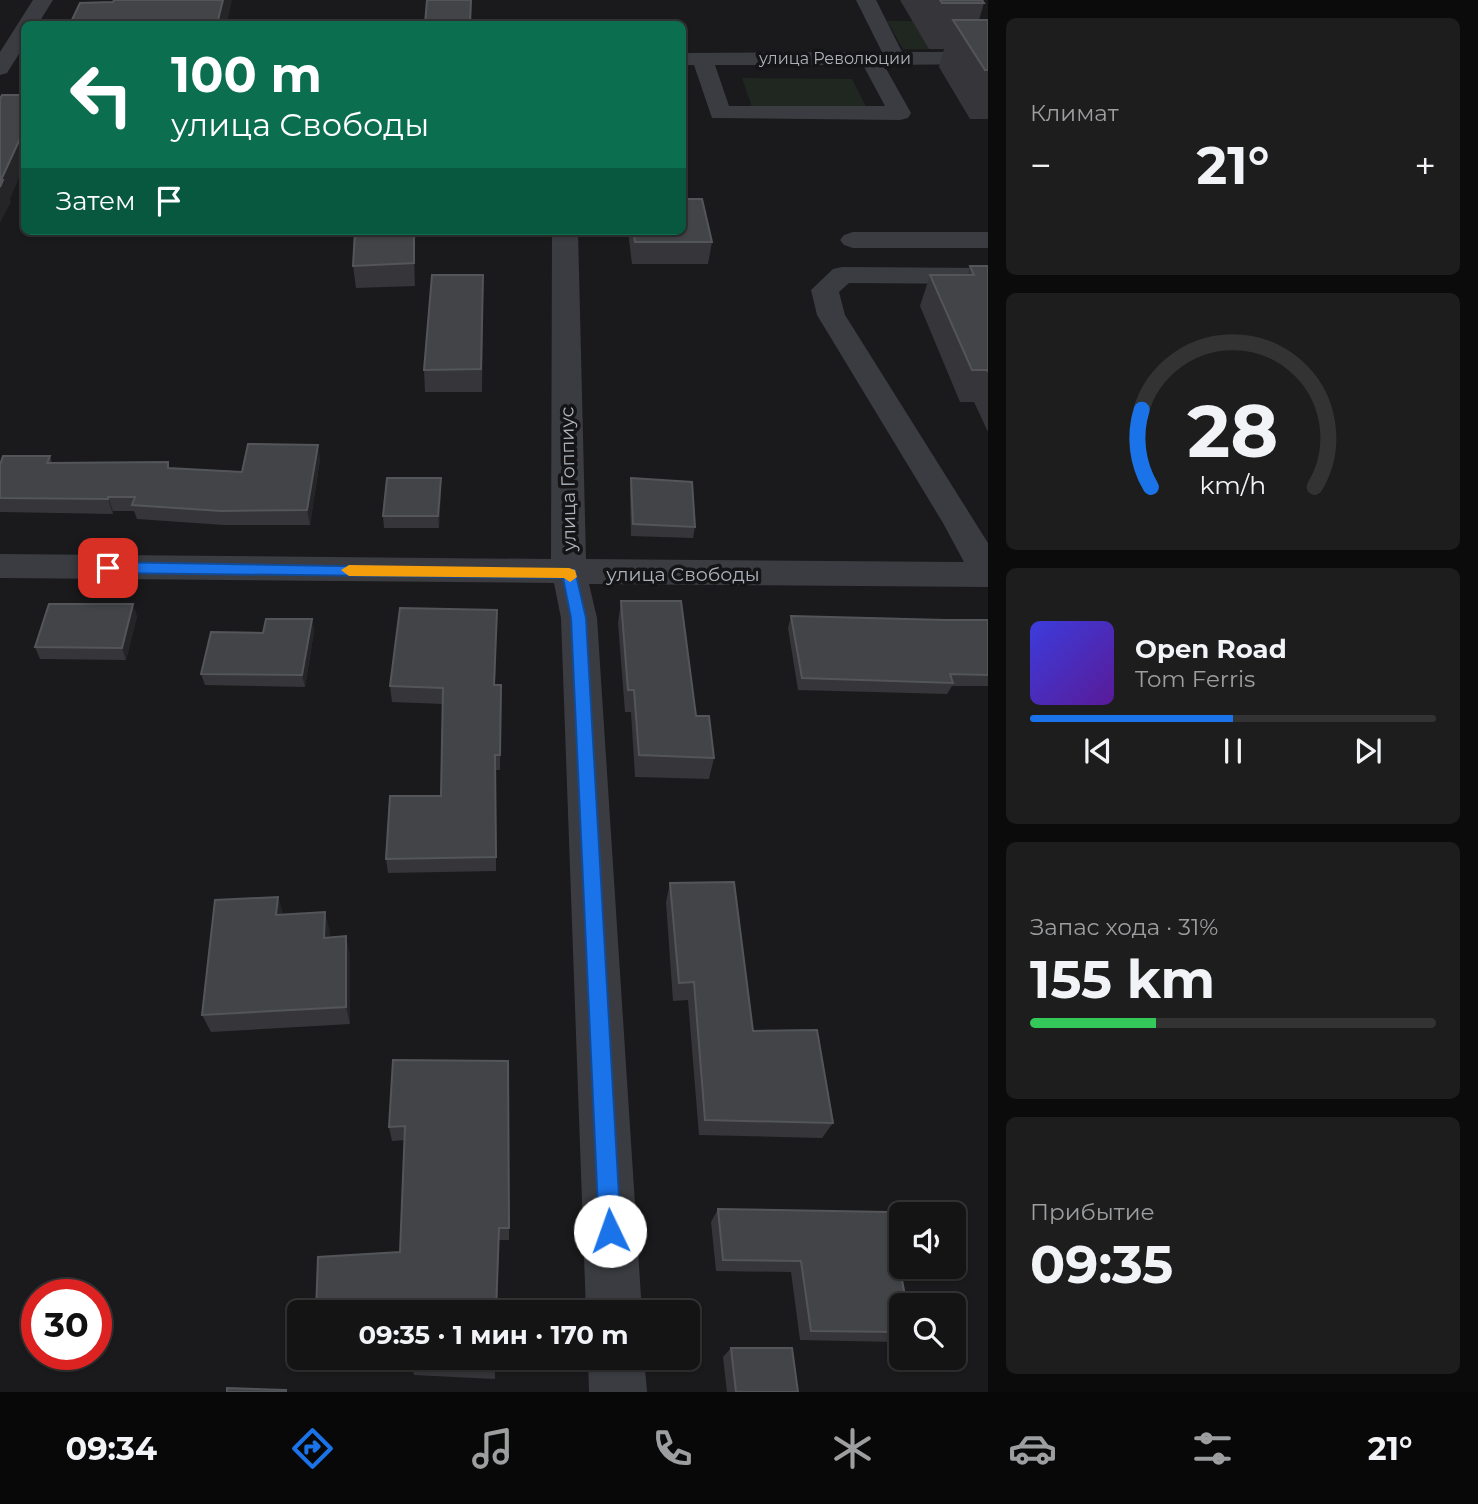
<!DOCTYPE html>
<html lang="ru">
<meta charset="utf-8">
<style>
:root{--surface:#141415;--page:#1d1d1e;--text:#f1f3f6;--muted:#9d9ea0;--line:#333334;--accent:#1a73e8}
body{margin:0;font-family:Montserrat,sans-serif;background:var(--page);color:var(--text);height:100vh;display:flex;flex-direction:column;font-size:26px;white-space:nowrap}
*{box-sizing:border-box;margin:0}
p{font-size:23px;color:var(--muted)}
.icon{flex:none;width:38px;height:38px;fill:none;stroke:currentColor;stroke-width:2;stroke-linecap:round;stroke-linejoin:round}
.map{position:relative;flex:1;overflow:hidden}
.panel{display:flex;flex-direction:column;gap:18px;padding:18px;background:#0b0b0c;width:490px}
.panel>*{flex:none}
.banner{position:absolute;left:21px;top:21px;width:665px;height:214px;border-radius:10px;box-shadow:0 2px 5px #0004,0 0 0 2px var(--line);background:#0b6e4f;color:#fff;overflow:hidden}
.tools{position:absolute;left:889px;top:1202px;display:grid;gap:14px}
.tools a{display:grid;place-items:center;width:77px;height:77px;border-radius:10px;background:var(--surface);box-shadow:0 2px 5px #0004,0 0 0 2px var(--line);font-size:35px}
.speed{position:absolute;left:21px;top:1279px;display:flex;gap:14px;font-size:35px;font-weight:700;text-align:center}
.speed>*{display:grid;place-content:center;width:91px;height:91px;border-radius:50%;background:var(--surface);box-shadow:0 2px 5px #0004,0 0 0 2px var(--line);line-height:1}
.speed .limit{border:10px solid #d22;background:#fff;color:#111}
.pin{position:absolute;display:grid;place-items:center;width:60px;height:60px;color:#fff;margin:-30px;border-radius:14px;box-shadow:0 4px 10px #0006}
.me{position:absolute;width:77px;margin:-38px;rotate:357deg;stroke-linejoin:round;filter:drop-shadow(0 0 5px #0008)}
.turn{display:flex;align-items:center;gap:24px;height:147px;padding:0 35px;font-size:32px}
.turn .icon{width:91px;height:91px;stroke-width:2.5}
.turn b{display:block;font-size:49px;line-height:60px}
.then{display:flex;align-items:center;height:66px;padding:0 35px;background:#0003;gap:14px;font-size:26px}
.big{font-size:52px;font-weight:700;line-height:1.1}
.panel .card{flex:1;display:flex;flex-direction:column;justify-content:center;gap:10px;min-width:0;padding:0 24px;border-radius:10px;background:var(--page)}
.panel .dial{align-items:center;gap:0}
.dial svg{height:182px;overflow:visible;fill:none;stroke:var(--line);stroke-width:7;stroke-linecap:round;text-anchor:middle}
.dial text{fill:var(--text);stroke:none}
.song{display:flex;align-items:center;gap:21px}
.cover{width:84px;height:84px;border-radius:10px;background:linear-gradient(135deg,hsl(240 70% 55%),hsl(270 70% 35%))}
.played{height:7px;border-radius:4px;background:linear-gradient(90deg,var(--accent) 50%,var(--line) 50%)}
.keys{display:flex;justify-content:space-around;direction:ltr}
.heat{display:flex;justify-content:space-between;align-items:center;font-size:38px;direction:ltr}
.charge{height:10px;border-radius:5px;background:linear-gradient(90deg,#34c759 31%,var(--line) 0)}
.trip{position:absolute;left:287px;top:1300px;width:413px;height:70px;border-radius:10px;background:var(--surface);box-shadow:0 2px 5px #0004,0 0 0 2px var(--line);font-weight:700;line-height:70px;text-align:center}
.tab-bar{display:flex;height:112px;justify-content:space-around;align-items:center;background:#080808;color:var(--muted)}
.tab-bar .icon{width:49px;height:49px}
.tab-bar .on{color:var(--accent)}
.tab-bar b{font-size:32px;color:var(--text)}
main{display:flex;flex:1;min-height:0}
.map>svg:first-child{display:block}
.green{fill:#202721}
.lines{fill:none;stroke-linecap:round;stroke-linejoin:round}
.minor{fill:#3b3c41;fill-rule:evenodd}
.wall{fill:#36363a}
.shaded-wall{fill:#252528}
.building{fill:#434447;stroke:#535559;stroke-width:2}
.route{fill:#1a73e8;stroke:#114b97;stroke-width:2}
.slow{fill:#f59e0b}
.labels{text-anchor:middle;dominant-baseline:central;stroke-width:7;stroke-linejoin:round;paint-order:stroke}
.far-street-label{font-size:16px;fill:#adb2ba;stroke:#151517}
.street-label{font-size:19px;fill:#adb2ba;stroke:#151517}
</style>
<main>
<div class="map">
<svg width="988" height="1392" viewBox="0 0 988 1392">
<rect width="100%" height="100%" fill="#1a1a1c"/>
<g class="green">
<polygon points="887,21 988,21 988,49 903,49"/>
<polygon points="742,78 852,79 868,111 753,110"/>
</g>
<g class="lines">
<g class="minor">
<polygon points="33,0 53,0 38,24 24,24 24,46 7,73 0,75 0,52"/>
<path d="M 856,0 L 876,0 L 902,52 L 988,52 L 988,64 L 884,65 L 911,113 L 908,118 L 900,120 L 712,118 L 694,65 L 682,65 L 682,53 L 882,52 ZM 715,65 L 863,65 L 885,106 L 729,106 Z"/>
<polygon points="552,231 578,231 586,559 964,562 943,523 817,315 811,290 833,269 842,267 988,268 988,284 849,283 839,292 845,315 988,543 988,587 589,584 597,618 642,1312 586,1312 561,618 554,583 0,578 0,554 551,559"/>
<polygon points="853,232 988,232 988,248 853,248 844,245 840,240 844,235"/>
<polygon points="588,1358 644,1358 647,1392 589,1392"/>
</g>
</g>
<g class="wall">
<polygon points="900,0 982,0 984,3 979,20 988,20 988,119 970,119 939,67 944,49 929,49"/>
<polygon points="414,231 415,286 356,288 353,266"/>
<polygon points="628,231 682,231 712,242 708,264 632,264"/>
<polygon points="970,266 988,266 988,432 974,402 960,402 920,306 930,275 967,275"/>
<polygon points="483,297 482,392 425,392 424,370"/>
<polygon points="50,456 52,463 242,472 320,459 310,525 224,525 137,519 134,511 113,511 113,514 0,512 0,465"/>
<polygon points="631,478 695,527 693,538 631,536 630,490"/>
<polygon points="441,490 439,528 384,528 383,516"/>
<polygon points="621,601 696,716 714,758 709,779 635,777 631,712 625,712 618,623"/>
<polygon points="497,610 495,685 501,685 500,770 496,770 496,871 388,873 386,859 441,796 443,704 392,702 390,686"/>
<polygon points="137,616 126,660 40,659 35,647"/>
<polygon points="791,616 946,620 988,620 988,686 952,686 947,694 798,690 788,628"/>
<polygon points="312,619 314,631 305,687 205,685 201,674 263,633"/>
<polygon points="670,883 753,1031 833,1123 822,1138 699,1135 688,1000 673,1001 666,902"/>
<polygon points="278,897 283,914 330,931 329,937 350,955 350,1024 211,1032 202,1015"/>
<polygon points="393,1060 509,1228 509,1240 499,1240 497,1312 317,1312 316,1311 400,1252 405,1140 392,1141 389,1127"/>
<polygon points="718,1209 901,1306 901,1339 897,1342 800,1340 791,1272 716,1271 711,1222"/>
<polygon points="731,1348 798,1392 727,1392 723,1357"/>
<polygon points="495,1358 495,1379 414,1375 412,1367"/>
</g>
<g class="shaded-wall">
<polygon points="223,0 232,0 227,24 217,24"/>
<polygon points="24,130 24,166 10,199 11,202 0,223 0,187 1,180"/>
<polygon points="414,231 415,251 415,286 414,263"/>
<polygon points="318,445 320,459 310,525 307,510"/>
<polygon points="441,478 441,490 439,528 438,516"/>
<polygon points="108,497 113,511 113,514 108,499"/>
<polygon points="133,604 137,616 126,660 122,648"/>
<polygon points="312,619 314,631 305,687 302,675"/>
<polygon points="278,897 284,916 276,915"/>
<polygon points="325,912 330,931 329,957 324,938"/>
<polygon points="346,936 350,955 350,1024 346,1007"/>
</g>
<g class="building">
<polygon points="114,0 223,0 217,24 70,24 80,3 113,2"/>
<polygon points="427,0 471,0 470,24 425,24"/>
<polygon points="940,0 982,0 984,3 942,3"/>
<polygon points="953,20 988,20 988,70 985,70"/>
<polygon points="2,95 24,95 24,130 1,180 3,180 0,187 0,99"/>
<polygon points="682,199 702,199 712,242 635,242 633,231 682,231"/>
<polygon points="355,231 414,231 414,263 353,266"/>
<polygon points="970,266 988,266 988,372 987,370 972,370 930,275 974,275"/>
<polygon points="432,275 483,275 481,369 424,370"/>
<polygon points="248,444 318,445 307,510 221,511 132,505 135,497 108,497 108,499 0,498 0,465 3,456 50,456 47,463 168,462 168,468 242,472"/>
<polygon points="387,478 441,478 438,516 383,516"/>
<polygon points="631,478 692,482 695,527 633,524"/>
<polygon points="621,601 681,601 696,716 709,716 714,758 639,755 634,690 628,690"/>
<polygon points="49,604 133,604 122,648 35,647"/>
<polygon points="400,608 497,610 494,685 501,685 500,755 495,755 496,857 386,859 390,796 441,796 443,688 390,686"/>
<polygon points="791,616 946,620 988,620 988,675 950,674 953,683 802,678"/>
<polygon points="266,619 312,619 302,675 201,674 211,632 263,633"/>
<polygon points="734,882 753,1031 817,1030 833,1123 705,1120 694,982 679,983 670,883"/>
<polygon points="278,897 276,915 325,912 324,938 346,936 346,1007 202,1015 215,900"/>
<polygon points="393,1060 508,1061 509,1228 499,1228 496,1312 416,1312 416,1305 316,1311 318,1257 400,1252 405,1126 389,1127"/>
<polygon points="718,1209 889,1212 907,1306 901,1306 901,1332 811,1331 801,1261 723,1260"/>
<polygon points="731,1348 792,1348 798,1392 736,1392"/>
<polygon points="412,1358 495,1358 495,1371 412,1367"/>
<polygon points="227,1388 286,1390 286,1392 227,1392"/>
</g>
<polygon class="route" points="108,562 575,570 586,618 621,1231 617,1239 610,1242 602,1239 599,1231 571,618 563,578 108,573 101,568"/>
<polygon class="slow" points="349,565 569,568 575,570 577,577 570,582 564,578 349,576 341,570"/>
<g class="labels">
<g class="far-street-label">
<text x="835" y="58">улица Революции</text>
</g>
<g class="street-label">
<text transform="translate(568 479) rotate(-91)">улица Гоппиус</text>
<text x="683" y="574">улица Свободы</text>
</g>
</g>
</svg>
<div class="tools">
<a><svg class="icon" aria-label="sound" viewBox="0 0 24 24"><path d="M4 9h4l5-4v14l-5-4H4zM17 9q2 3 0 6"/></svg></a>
<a><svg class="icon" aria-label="search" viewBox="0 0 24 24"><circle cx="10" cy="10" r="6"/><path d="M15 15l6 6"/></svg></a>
</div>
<div class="speed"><div class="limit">30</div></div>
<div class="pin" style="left:108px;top:568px;background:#d93025"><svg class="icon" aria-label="arrive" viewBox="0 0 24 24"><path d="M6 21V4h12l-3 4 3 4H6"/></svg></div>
<svg class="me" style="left:610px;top:1231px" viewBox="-20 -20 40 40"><circle r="19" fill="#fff"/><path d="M0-13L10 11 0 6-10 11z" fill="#1a73e8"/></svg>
<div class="trip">09:35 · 1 мин · 170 m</div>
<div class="banner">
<div class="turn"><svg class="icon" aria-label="left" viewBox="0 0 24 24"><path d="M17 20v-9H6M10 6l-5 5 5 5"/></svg><div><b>100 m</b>улица Свободы</div></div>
<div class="then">Затем<svg class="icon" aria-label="arrive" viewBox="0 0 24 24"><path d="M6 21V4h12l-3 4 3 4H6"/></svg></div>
</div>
</div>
<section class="panel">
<div class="card"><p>Климат</p>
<div class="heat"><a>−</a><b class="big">21°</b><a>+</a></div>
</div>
<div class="card dial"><svg viewBox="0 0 100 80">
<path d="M14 69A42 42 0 1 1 86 69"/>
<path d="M14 69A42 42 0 0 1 10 35" stroke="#1a73e8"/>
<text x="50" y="56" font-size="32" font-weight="700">28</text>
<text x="50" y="72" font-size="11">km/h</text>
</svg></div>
<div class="card">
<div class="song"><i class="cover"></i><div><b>Open Road</b><p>Tom Ferris</p></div></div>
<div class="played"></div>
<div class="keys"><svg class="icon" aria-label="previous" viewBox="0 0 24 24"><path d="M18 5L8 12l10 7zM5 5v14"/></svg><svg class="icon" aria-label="pause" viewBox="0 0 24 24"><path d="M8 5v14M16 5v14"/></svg><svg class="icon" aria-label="next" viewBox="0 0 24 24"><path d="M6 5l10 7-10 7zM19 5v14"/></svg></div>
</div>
<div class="card"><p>Запас хода · 31%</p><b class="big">155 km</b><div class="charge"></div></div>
<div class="card"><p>Прибытие</p><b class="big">09:35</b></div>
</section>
</main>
<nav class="tab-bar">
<b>09:34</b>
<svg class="icon on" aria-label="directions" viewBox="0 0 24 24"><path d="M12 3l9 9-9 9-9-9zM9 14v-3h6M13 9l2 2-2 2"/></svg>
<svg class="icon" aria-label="music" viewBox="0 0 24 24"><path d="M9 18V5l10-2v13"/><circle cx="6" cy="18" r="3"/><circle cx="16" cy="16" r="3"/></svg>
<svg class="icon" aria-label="phone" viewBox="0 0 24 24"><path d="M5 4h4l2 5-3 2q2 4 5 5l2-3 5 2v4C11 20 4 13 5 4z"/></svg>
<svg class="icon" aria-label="climate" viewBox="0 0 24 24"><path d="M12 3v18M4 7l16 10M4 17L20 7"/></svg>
<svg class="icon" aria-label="car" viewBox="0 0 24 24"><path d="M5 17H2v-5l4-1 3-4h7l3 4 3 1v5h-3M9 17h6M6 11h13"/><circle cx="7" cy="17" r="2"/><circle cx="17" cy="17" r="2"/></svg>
<svg class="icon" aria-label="filters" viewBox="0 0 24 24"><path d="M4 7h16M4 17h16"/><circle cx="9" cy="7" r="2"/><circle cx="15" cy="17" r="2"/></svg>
<b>21°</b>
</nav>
